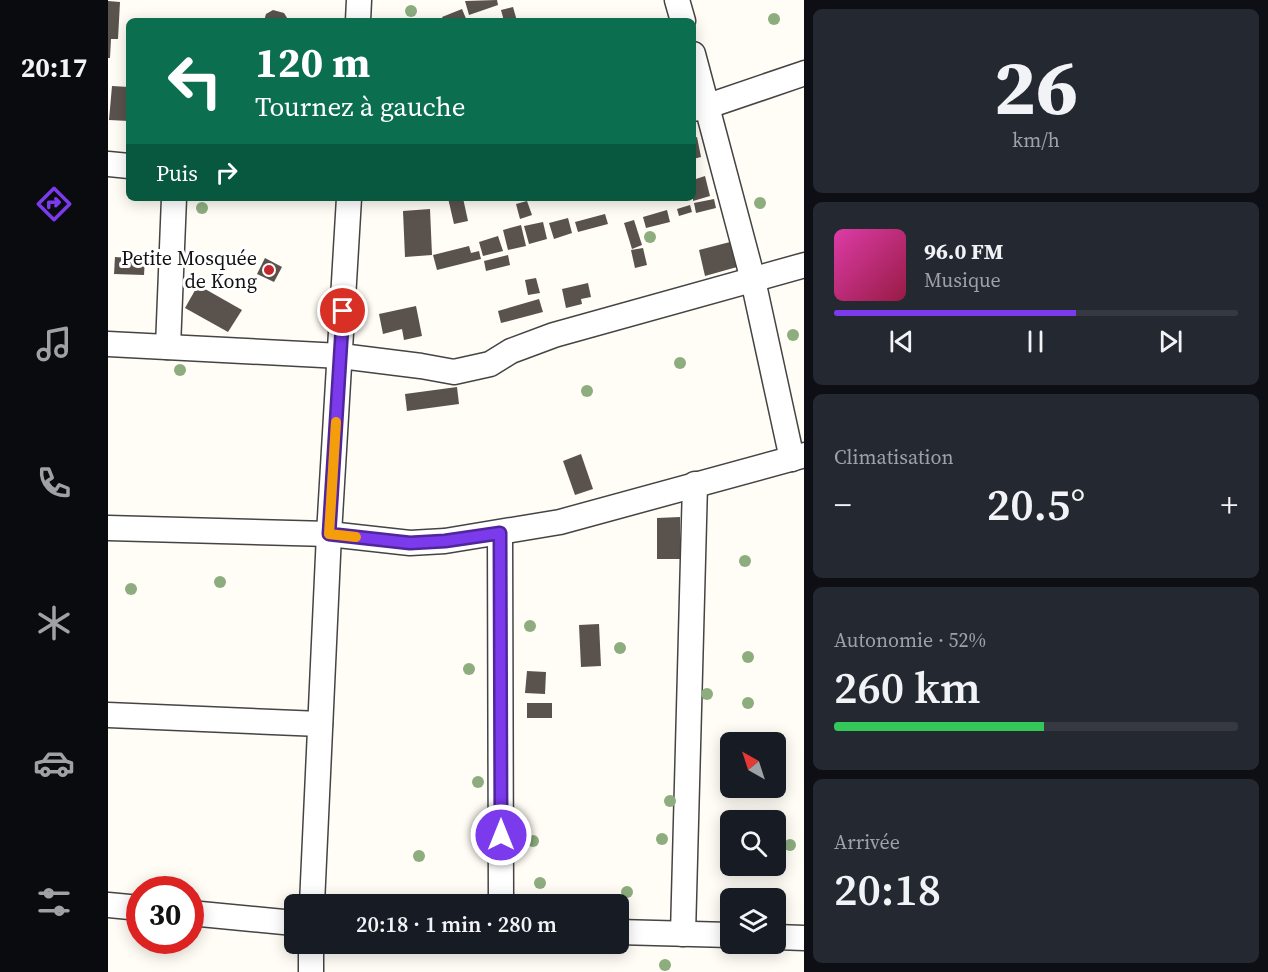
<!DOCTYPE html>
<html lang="fr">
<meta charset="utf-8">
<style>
:root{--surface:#171b24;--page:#242831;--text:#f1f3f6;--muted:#9ea1a6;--line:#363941;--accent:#7c3aed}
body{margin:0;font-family:"Source Serif 4",serif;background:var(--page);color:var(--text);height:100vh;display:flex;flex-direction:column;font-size:22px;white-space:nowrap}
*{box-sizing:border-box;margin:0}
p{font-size:20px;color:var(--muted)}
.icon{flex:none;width:33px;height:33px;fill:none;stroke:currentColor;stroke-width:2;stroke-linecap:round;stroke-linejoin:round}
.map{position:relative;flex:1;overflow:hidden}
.side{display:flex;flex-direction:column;gap:9px;padding:9px;background:#0d0f14;width:464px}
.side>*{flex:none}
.guide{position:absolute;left:18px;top:18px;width:570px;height:183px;border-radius:9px;box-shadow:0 3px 15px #0003;background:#0b6e4f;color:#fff;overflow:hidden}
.needle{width:39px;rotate:321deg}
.buttons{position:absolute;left:612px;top:732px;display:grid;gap:12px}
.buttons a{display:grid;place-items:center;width:66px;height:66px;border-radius:9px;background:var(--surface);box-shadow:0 3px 15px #0003;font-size:30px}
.speed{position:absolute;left:18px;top:876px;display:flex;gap:12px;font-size:30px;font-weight:700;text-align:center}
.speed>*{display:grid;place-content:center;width:78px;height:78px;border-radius:50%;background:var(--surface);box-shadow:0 3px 15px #0003;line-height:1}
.speed .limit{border:9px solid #d22;background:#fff;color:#111}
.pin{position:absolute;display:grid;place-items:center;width:51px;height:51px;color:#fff;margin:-26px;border:3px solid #fff;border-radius:50%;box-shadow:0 2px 6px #0007}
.me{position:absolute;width:66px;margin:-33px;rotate:0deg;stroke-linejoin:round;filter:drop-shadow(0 0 4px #0008)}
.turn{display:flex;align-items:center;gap:21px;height:126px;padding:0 30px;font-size:27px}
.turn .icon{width:78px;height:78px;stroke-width:2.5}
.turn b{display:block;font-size:42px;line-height:51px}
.then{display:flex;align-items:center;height:57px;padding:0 30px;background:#0003;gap:12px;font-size:22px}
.big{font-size:45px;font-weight:600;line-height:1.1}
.side .tile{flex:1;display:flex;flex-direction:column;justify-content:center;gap:9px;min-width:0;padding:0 21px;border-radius:9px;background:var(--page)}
.side .dial{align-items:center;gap:0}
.dial b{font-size:78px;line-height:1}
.song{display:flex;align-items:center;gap:18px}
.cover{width:72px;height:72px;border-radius:9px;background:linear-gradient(135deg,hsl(320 70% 55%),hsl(340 70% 35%))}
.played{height:6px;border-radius:3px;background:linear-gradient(90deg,var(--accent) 60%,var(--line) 60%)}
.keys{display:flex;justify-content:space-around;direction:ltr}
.heat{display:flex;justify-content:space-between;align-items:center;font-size:33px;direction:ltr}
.charge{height:9px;border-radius:4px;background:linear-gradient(90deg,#34c759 52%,var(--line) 0)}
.trip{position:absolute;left:176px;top:894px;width:345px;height:60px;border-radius:9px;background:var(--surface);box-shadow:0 3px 15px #0003;font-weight:600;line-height:60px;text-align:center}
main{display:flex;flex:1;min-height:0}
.menu{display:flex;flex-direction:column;width:108px;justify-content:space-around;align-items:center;background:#090b0e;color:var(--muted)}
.menu .icon{width:42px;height:42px}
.menu .active{color:var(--accent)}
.menu b{font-size:27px;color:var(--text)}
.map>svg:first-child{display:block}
.building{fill:#5a524d}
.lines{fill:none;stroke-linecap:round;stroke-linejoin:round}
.minor-casing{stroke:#444;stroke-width:27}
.minor{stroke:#fff;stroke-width:24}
.tree{fill:#8dad7f}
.route-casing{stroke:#51269a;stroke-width:15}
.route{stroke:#7c3aed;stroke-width:10}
.slow{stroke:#f59e0b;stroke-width:10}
.poi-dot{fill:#c4262e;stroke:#fff;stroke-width:2}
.labels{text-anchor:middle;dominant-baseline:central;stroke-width:6;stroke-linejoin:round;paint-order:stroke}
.poi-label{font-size:20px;fill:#111;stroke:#fff;text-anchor:end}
</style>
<main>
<nav class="menu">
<b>20:17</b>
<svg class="icon active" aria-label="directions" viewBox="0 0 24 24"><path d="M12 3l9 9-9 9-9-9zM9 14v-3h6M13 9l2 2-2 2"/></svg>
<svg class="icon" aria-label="music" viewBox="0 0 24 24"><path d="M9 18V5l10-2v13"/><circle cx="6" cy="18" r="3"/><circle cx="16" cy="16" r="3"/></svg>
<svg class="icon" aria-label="phone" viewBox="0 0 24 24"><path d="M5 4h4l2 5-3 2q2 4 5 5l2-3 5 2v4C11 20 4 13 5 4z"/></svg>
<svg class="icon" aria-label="climate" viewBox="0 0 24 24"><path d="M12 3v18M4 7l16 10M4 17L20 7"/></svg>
<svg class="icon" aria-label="car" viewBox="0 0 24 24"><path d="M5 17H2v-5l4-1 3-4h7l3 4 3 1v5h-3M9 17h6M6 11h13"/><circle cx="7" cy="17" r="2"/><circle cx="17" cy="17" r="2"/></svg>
<svg class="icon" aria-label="filters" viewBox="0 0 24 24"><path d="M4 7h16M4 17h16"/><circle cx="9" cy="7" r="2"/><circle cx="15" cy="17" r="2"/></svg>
</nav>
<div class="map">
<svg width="697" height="972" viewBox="0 0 697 972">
<rect width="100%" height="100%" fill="#fffdf5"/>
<g class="building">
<polygon points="389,0 390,5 361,15 357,1"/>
<polygon points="0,1 12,2 10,39 3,39 2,58 0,58"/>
<polygon points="405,7 409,21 396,21 393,10"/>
<polygon points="354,9 359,21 336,21 334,17"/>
<polygon points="165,10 176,13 181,21 156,21 158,14"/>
<polygon points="4,86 21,87 21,121 1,120"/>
<polygon points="589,137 593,157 585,159 585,138"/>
<polygon points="597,176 602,196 585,201 585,180"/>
<polygon points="340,198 355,198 360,221 346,224"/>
<polygon points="606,199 608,208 588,213 586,203"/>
<polygon points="419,201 424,215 412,219 408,204"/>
<polygon points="582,205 584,212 571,216 569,209"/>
<polygon points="322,209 324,255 297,257 295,211"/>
<polygon points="559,210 562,222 538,228 535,217"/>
<polygon points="497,214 500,224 470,232 467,222"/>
<polygon points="460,218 464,233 446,239 441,223"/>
<polygon points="526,220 534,245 524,249 516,223"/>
<polygon points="435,222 439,239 421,244 416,226"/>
<polygon points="413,225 418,246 400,250 395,230"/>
<polygon points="390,236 395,251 375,256 371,242"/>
<polygon points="622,242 629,267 597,276 591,250"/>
<polygon points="361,246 363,253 371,251 373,259 329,270 325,255"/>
<polygon points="535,248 539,265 527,268 523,250"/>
<polygon points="400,255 402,265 378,271 376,261"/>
<polygon points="7,257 37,259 36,275 6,274"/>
<polygon points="157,258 174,267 166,282 149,274"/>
<polygon points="428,278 432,293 420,295 417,280"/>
<polygon points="480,283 483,297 473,299 474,304 458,308 454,289"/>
<polygon points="90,285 134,310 120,332 77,308"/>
<polygon points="431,299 435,312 393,323 390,311"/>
<polygon points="308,306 314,336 296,340 294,329 275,334 271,314"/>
<polygon points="349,387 351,404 299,411 297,394"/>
<polygon points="473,454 485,489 467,495 455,461"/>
<polygon points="572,517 572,559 549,559 549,518"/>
<polygon points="491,624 493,666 473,667 471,625"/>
<polygon points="419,671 438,672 437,694 417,693"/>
<rect x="419" y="703" width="25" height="15"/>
</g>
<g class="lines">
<g class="minor-casing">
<g id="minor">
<polyline points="569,0 575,21"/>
<polyline points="250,21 251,0"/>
<polyline points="585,54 645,280 684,459"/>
<polyline points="585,109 600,106 697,73"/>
<polyline points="0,164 21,166"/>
<polyline points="0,344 233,356 313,366 346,372 382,364 403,351 446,335 697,265"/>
<polyline points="60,347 66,198"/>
<polyline points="0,528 221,534 302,543 337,541 452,522 697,455"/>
<polyline points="392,533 393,904"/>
<polyline points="0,715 212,724"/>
<polyline points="204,904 221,534 241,198"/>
<polyline points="0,905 32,908"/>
<polyline points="82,913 186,923"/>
<polyline points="510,932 622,935"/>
<polyline points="575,934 587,484"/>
<polyline points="668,937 697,938"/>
<polyline points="203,944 203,972"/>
</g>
</g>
<use href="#minor" class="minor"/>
</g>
<g class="tree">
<circle cx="303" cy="11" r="6"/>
<circle cx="666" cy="19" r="6"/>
<circle cx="652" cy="203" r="6"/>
<circle cx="94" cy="208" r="6"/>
<circle cx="542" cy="237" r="6"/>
<circle cx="685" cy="335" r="6"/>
<circle cx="572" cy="363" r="6"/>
<circle cx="72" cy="370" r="6"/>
<circle cx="479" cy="391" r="6"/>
<circle cx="637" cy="561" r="6"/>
<circle cx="112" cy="582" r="6"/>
<circle cx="23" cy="589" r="6"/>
<circle cx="422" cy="626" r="6"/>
<circle cx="512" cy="648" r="6"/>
<circle cx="640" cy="657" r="6"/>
<circle cx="361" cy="669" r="6"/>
<circle cx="599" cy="694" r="6"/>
<circle cx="640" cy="703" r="6"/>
<circle cx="370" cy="782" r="6"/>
<circle cx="562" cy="801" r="6"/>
<circle cx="554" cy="839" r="6"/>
<circle cx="425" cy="841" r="6"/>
<circle cx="682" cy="845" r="6"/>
<circle cx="311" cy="856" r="6"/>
<circle cx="432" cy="883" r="6"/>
<circle cx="519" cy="892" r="6"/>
<circle cx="557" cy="965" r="6"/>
</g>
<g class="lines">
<g class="route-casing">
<polyline id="route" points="235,311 221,534 302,543 337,541 392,533 393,835"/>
</g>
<use href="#route" class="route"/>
<polyline class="slow" points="228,422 221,534 248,537"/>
</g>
<circle class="poi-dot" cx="161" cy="270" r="6"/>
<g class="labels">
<g class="poi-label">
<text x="149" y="258">Petite Mosquée<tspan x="149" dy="23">de Kong</tspan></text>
</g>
</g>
</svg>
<div class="buttons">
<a><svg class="needle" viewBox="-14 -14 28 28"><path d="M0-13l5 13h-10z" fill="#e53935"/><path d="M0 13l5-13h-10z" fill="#9ea1a6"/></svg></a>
<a><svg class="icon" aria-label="search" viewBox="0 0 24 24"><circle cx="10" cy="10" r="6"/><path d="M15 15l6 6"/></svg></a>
<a><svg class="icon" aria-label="layers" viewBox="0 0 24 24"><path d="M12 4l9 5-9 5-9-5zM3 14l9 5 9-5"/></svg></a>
</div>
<div class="speed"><div class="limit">30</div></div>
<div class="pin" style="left:235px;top:311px;background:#d93025"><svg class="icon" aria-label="arrive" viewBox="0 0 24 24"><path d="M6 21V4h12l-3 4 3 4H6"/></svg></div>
<svg class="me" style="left:393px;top:835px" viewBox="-20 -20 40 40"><circle r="17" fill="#7c3aed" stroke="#fff" stroke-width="3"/><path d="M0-11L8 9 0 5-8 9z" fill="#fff"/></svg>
<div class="trip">20:18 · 1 min · 280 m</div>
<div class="guide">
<div class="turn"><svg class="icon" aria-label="left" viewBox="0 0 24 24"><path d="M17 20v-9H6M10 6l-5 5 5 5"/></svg><div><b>120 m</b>Tournez à gauche</div></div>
<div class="then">Puis<svg class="icon" aria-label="right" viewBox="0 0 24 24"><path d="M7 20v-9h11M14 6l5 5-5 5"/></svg></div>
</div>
</div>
<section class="side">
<div class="tile dial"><b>26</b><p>km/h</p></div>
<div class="tile">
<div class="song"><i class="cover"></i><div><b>96.0 FM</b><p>Musique</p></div></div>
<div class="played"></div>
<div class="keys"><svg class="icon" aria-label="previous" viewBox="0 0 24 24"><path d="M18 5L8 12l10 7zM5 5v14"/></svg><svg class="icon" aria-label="pause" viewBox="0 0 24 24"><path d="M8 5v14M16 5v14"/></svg><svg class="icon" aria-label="next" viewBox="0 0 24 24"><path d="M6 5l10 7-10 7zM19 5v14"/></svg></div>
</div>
<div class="tile"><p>Climatisation</p>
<div class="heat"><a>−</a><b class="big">20.5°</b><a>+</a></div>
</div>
<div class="tile"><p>Autonomie · 52%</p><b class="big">260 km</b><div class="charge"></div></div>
<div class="tile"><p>Arrivée</p><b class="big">20:18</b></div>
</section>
</main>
